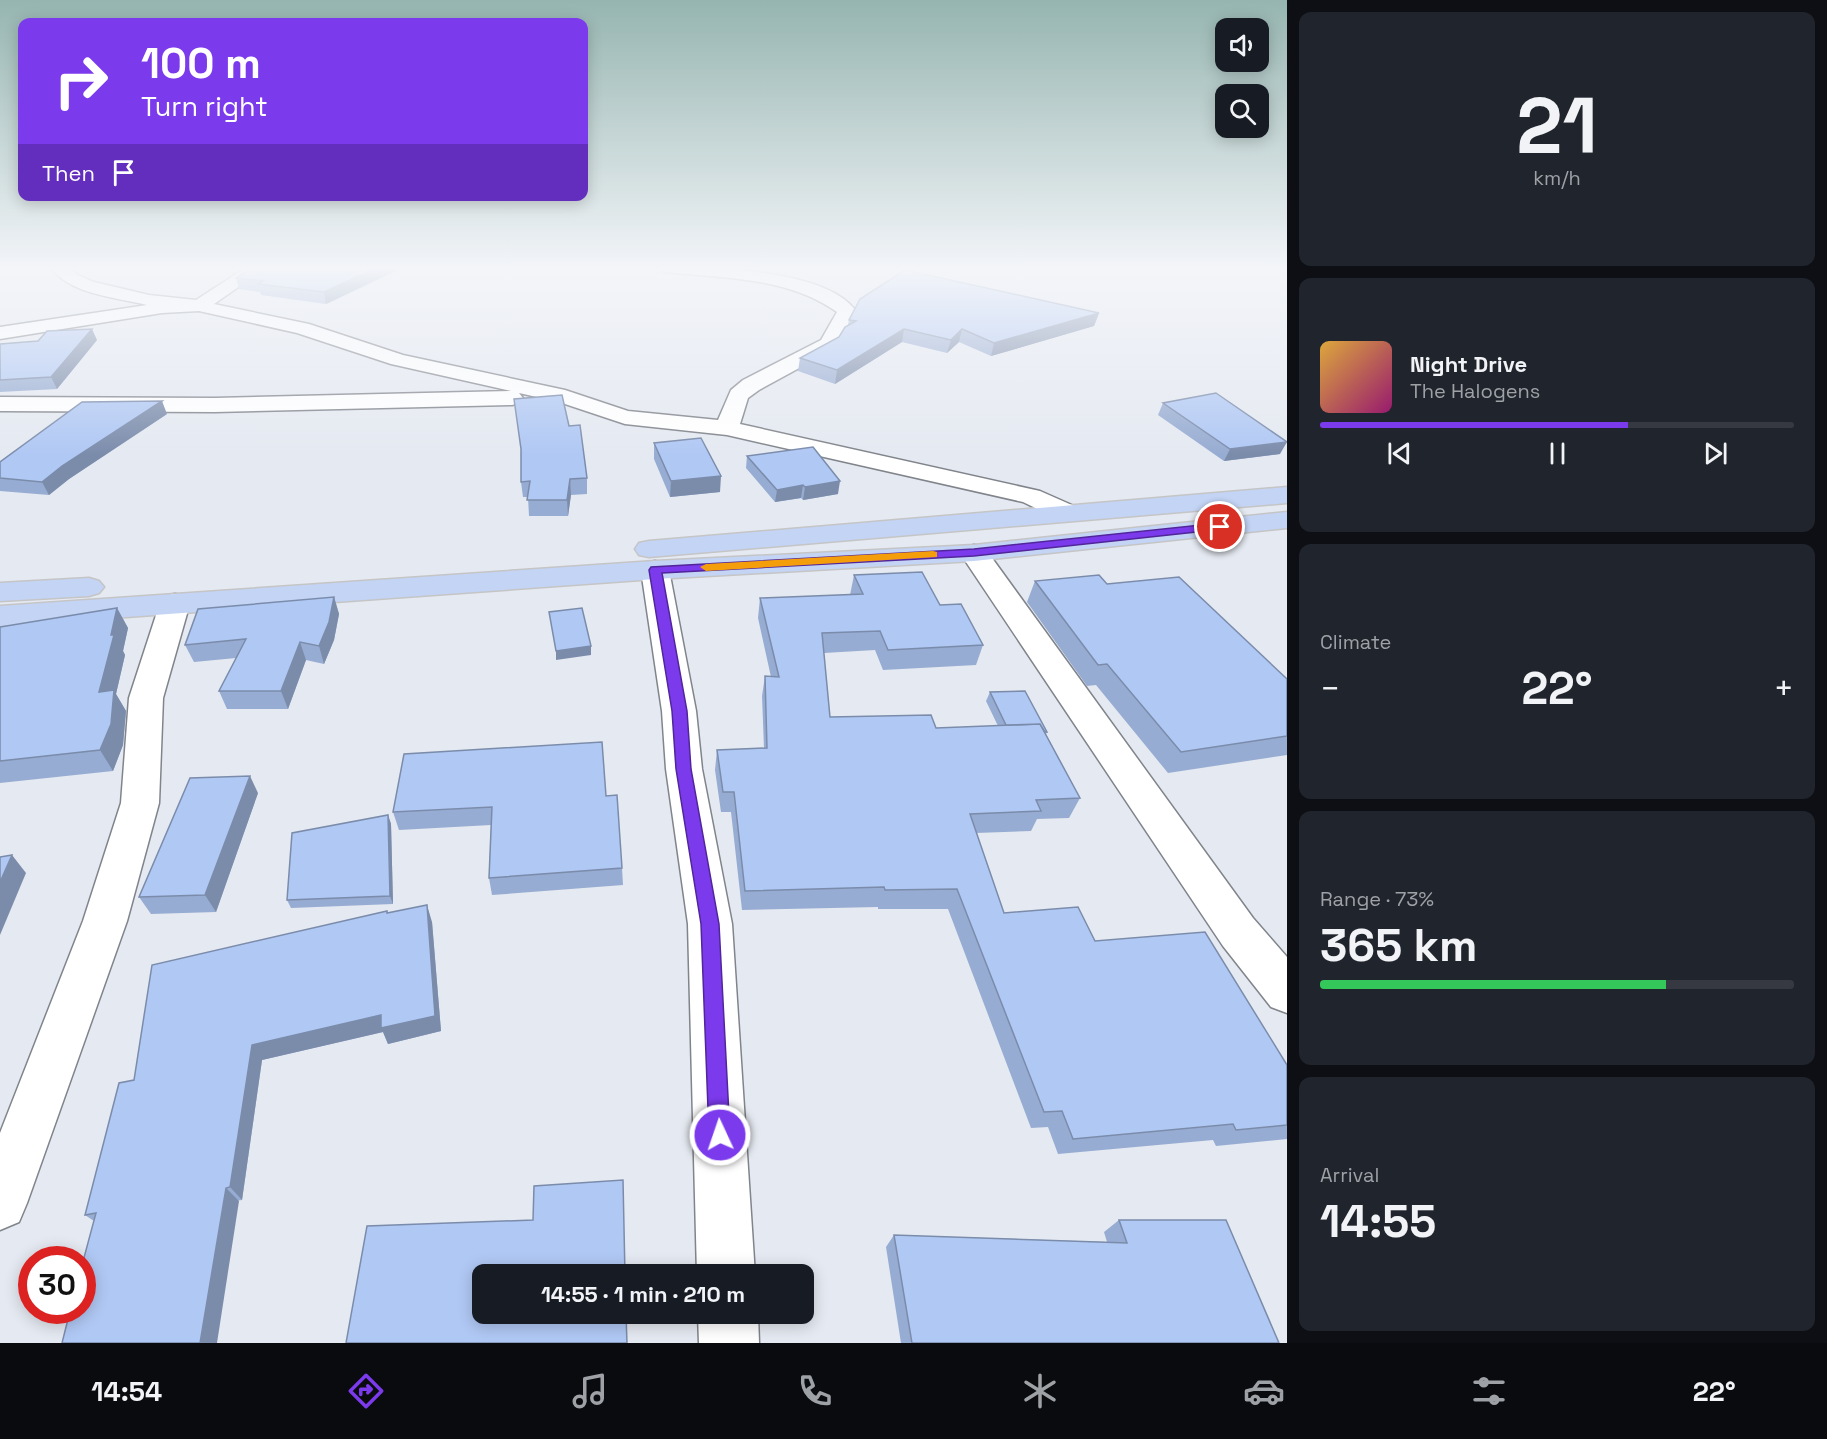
<!DOCTYPE html>
<meta charset="utf-8">
<style>
:root{--surface:#171b24;--page:#20242c;--text:#f1f3f6;--muted:#9ea1a6;--line:#363941;--accent:#7c3aed}
body{margin:0;font-family:"Space Grotesk",sans-serif;background:var(--page);color:var(--text);height:100vh;display:flex;flex-direction:column;font-size:22px;white-space:nowrap}
*{box-sizing:border-box;margin:0}
p{font-size:20px;color:var(--muted)}
.icon{flex:none;width:33px;height:33px;fill:none;stroke:currentColor;stroke-width:2;stroke-linecap:round;stroke-linejoin:round}
.map{position:relative;flex:1;overflow:hidden}
.sheet{display:flex;flex-direction:column;gap:12px;padding:12px;background:#0d0f14;width:540px}
.sheet>*{flex:none}
.top-card{position:absolute;left:18px;top:18px;width:570px;height:183px;border-radius:12px;box-shadow:0 3px 15px #0003;background:#7c3aed;color:#fff;overflow:hidden}
.controls{position:absolute;left:1215px;top:18px;display:grid;gap:12px}
.controls a{display:grid;place-items:center;width:54px;height:54px;border-radius:12px;background:var(--surface);box-shadow:0 3px 15px #0003;font-size:30px}
.speed{position:absolute;left:18px;top:1246px;display:flex;gap:12px;font-size:30px;font-weight:700;text-align:center}
.speed>*{display:grid;place-content:center;width:78px;height:78px;border-radius:50%;background:var(--surface);box-shadow:0 3px 15px #0003;line-height:1}
.speed .limit{border:9px solid #d22;background:#fff;color:#111}
.pin{position:absolute;display:grid;place-items:center;width:51px;height:51px;color:#fff;margin:-26px;border:3px solid #fff;border-radius:50%;box-shadow:0 2px 6px #0007}
.me{position:absolute;width:66px;margin:-33px;rotate:357deg;stroke-linejoin:round;filter:drop-shadow(0 0 4px #0008)}
.turn{display:flex;align-items:center;gap:21px;height:126px;padding:0 24px;font-size:27px}
.turn .icon{width:78px;height:78px;stroke-width:2.5}
.turn b{display:block;font-size:42px;line-height:51px}
.then{display:flex;align-items:center;height:57px;padding:0 24px;background:#0003;gap:12px;font-size:22px}
.big{font-size:45px;font-weight:600;line-height:1.1}
.sheet .tile{flex:1;display:flex;flex-direction:column;justify-content:center;gap:9px;min-width:0;padding:0 21px;border-radius:12px;background:var(--page)}
.sheet .dial{align-items:center;gap:0}
.dial b{font-size:78px;line-height:1}
.song{display:flex;align-items:center;gap:18px}
.cover{width:72px;height:72px;border-radius:9px;background:linear-gradient(135deg,hsl(40 70% 55%),hsl(320 70% 35%))}
.played{height:6px;border-radius:3px;background:linear-gradient(90deg,var(--accent) 65%,var(--line) 65%)}
.keys{display:flex;justify-content:space-around;direction:ltr}
.heat{display:flex;justify-content:space-between;align-items:center;font-size:33px;direction:ltr}
.charge{height:9px;border-radius:4px;background:linear-gradient(90deg,#34c759 73%,var(--line) 0)}
.trip{position:absolute;left:472px;top:1264px;width:342px;height:60px;border-radius:12px;background:var(--surface);box-shadow:0 3px 15px #0003;font-weight:600;line-height:60px;text-align:center}
.dock{display:flex;height:96px;justify-content:space-around;align-items:center;background:#090b0e;color:var(--muted)}
.dock .icon{width:42px;height:42px}
.dock .active{color:var(--accent)}
.dock b{font-size:27px;color:var(--text)}
main{display:flex;flex:1;min-height:0}
.map>svg:first-child{display:block}
.lines{fill:none;stroke-linecap:round;stroke-linejoin:round}
.minor-casing{stroke:#80848b;stroke-width:3}
.major-casing{stroke:#c5c5c6;stroke-width:3}
.minor{fill:#fff;fill-rule:evenodd}
.major{fill:#c3d4f5;fill-rule:evenodd}
.wall{fill:#97acd2}
.shaded-wall{fill:#7b8cab}
.building{fill:#b0c8f4;stroke:#7b8cab;stroke-width:1.5}
.route{fill:#7c3aed;stroke:#51269a;stroke-width:1.5}
.slow{fill:#f59e0b}
</style>
<main>
<div class="map">
<svg width="1287" height="1343" viewBox="0 0 1287 1343">
<rect width="100%" height="100%" fill="#e5e9f1"/>
<g class="lines">
<g class="minor-casing">
<g id="minor">
<path d="M 50,267 L 68,267 L 78,275 L 94,282 L 149,295 L 196,300 L 247,267 L 267,267 L 214,304 L 309,324 L 403,355 L 565,390 L 628,411 L 718,420 L 731,390 L 743,380 L 821,340 L 837,312 C 789,277 723,278 665,272 L 657,267 C 705,267 826,268 856,311 L 836,348 L 759,390 L 748,398 L 740,424 L 1040,491 L 1074,506 L 1078,512 L 1074,518 L 1065,520 L 1056,518 L 1023,502 L 727,435 L 625,424 L 559,402 L 519,393 L 523,398 L 520,403 L 512,405 L 215,412 L 0,411 L 0,397 L 215,398 L 511,391 L 391,364 L 297,333 L 199,311 L 162,313 L 0,339 L 0,327 L 147,305 C 115,297 71,295 50,267 Z"/>
<polygon points="974,545 984,547 1253,918 1287,957 1287,1013 1271,1007 1223,946 960,553 964,547"/>
<polygon points="655,561 665,564 669,570 696,711 702,769 732,924 755,1275 697,1275 688,924 666,769 662,711 641,570 645,564"/>
<polygon points="175,594 186,596 190,603 163,698 159,803 127,921 27,1203 19,1222 0,1230 0,1133 83,921 121,803 129,698 160,603 164,596"/>
<polygon points="698,1314 758,1314 759,1343 699,1343"/>
</g>
</g>
<g class="major-casing">
<g id="major">
<polygon points="1287,487 1287,503 649,557 639,555 635,549 639,543 649,541"/>
<polygon points="1287,512 1287,528 974,561 655,579 0,626 0,606 655,561 974,545"/>
<polygon points="89,578 99,581 104,587 99,593 89,596 0,601 0,583"/>
</g>
</g>
<use href="#minor" class="minor"/>
<use href="#major" class="major"/>
</g>
<g class="wall">
<polygon points="404,267 326,304 261,295 260,292 239,289 236,278"/>
<polygon points="1099,313 1094,326 991,356 959,342 947,353 902,342 835,384 798,371 800,358 839,337 848,325 849,320"/>
<polygon points="97,340 57,389 0,392 0,344"/>
<polygon points="1163,403 1280,454 1224,461 1158,415"/>
<polygon points="167,414 69,479 49,495 0,491 0,462"/>
<polygon points="569,426 587,478 587,494 571,495 568,516 529,516 528,497 523,497 521,482"/>
<polygon points="654,443 720,492 670,497 654,459"/>
<polygon points="747,456 838,494 803,500 801,498 775,502 746,468"/>
<polygon points="854,575 940,605 983,645 976,665 883,670 875,650 824,653 830,717 936,728 998,726 986,701 990,692 1047,732 1046,734 1080,798 1069,818 1037,819 1031,831 976,833 1004,913 1095,941 1287,1065 1287,1139 1216,1146 1213,1140 1058,1154 1048,1127 1031,1128 948,909 878,909 878,907 742,910 731,812 721,812 715,770 717,750 764,748 762,696 765,676 771,677 758,618 760,598 850,595"/>
<polygon points="1035,581 1107,584 1287,679 1287,755 1168,773 1096,685 1087,686 1027,602"/>
<polygon points="334,597 339,614 334,640 324,664 306,660 288,709 227,709 219,691 236,658 194,662 185,645"/>
<polygon points="117,608 128,628 123,651 125,655 116,694 126,711 123,745 113,771 0,783 0,627"/>
<polygon points="258,793 216,912 151,914 139,897"/>
<polygon points="606,796 622,868 623,885 492,895 489,878 491,825 399,830 393,812"/>
<polygon points="388,815 391,824 393,904 291,908 287,900"/>
<polygon points="387,911 388,913 432,922 441,1031 388,1044 383,1032 262,1060 242,1200 94,1221 85,1215 134,1080"/>
<polygon points="1119,1220 1279,1343 901,1343 886,1247 894,1235 1107,1242 1104,1232"/>
</g>
<g class="shaded-wall">
<polygon points="378,267 404,267 326,304 324,292"/>
<polygon points="1099,313 1094,326 991,356 994,343"/>
<polygon points="92,329 97,340 57,389 51,377"/>
<polygon points="904,329 902,342 835,384 837,370"/>
<polygon points="962,329 959,342 947,353 951,340"/>
<polygon points="162,401 167,414 69,479 49,495 42,482 62,466"/>
<polygon points="1287,442 1280,454 1224,461 1230,449"/>
<polygon points="721,476 720,492 670,497 671,481"/>
<polygon points="570,479 571,495 568,516 567,500"/>
<polygon points="840,481 838,494 803,500 805,487"/>
<polygon points="803,485 801,498 775,502 777,490"/>
<polygon points="334,597 339,614 334,640 324,664 319,646"/>
<polygon points="117,608 128,628 123,651 125,655 116,694 126,711 123,745 113,771 100,750 99,692 111,635"/>
<polygon points="300,642 306,660 288,709 281,691"/>
<polygon points="591,646 591,655 556,660 556,651"/>
<polygon points="250,776 258,793 216,912 205,895"/>
<polygon points="388,815 391,824 393,904 390,896"/>
<polygon points="12,855 26,873 0,935 0,882"/>
<polygon points="427,905 432,922 441,1031 388,1044 383,1032 262,1060 242,1200 230,1187 252,1045"/>
<polygon points="226,1188 239,1201 217,1343 200,1343"/>
</g>
<g class="building">
<polygon points="253,267 378,267 324,292 258,284 263,281 236,278"/>
<polygon points="905,270 1099,313 994,343 962,329 951,340 904,329 837,370 800,358 839,337 845,327 856,321 849,320 860,299"/>
<polygon points="92,329 51,377 0,380 0,344 38,341 47,331"/>
<polygon points="1216,393 1287,442 1230,449 1163,403"/>
<polygon points="562,395 569,426 580,425 587,478 570,479 567,500 527,500 530,481 521,482 521,449 514,399"/>
<polygon points="162,401 62,466 42,482 0,478 0,462 82,402"/>
<polygon points="701,438 721,476 671,481 654,443"/>
<polygon points="813,447 840,481 805,487 803,485 777,490 747,456"/>
<polygon points="922,572 940,605 961,604 983,645 888,650 880,631 822,633 830,717 931,715 936,728 1040,724 1080,798 1036,800 1041,811 970,814 1004,913 1078,907 1095,941 1205,932 1287,1065 1287,1125 1236,1130 1233,1124 1073,1139 1062,1111 1044,1112 957,889 885,890 884,887 745,891 734,792 723,792 717,750 767,748 765,676 779,677 760,598 863,594 854,575"/>
<polygon points="1099,575 1107,584 1179,577 1287,679 1287,736 1181,752 1107,664 1098,665 1035,581"/>
<polygon points="334,597 329,622 319,646 300,642 281,691 219,691 246,639 185,645 198,609"/>
<polygon points="117,608 111,635 114,635 99,692 114,690 111,724 100,750 0,761 0,627"/>
<polygon points="582,608 591,646 556,651 549,612"/>
<polygon points="1025,691 1047,732 1045,732 1040,724 1006,725 990,692"/>
<polygon points="602,742 606,796 617,795 622,868 489,878 492,807 393,812 404,754"/>
<polygon points="250,776 205,895 139,897 190,778"/>
<polygon points="388,815 390,896 287,900 292,833"/>
<polygon points="12,855 0,882 0,857"/>
<polygon points="427,905 435,1016 381,1028 381,1015 252,1045 230,1187 226,1188 200,1343 62,1343 70,1311 82,1311 82,1265 96,1213 85,1215 119,1083 134,1080 152,965 387,911 387,913"/>
<polygon points="623,1180 625,1275 483,1275 483,1314 626,1314 627,1343 346,1343 367,1226 533,1220 534,1186"/>
<polygon points="1119,1220 1226,1220 1279,1343 912,1343 894,1235 1127,1243"/>
</g>
<linearGradient id="sky" x2="0" y2="1"><stop stop-color="#96b5b0"/><stop offset="0.59" stop-color="#f3f5f9"/><stop offset="1" stop-color="#f3f5f9" stop-opacity="0"/></linearGradient>
<rect width="1287" height="455" fill="url(#sky)"/>
<polygon class="route" points="1220,523 1226,527 1224,529 974,556 662,573 687,711 691,769 719,924 730,1135 727,1142 720,1145 712,1142 709,1135 701,924 676,769 672,711 649,570 651,567 974,549"/>
<polygon class="slow" points="933,551 937,552 937,557 706,571 700,567 706,564"/>
</svg>
<div class="controls">
<a><svg class="icon" aria-label="sound" viewBox="0 0 24 24"><path d="M4 9h4l5-4v14l-5-4H4zM17 9q2 3 0 6"/></svg></a>
<a><svg class="icon" aria-label="search" viewBox="0 0 24 24"><circle cx="10" cy="10" r="6"/><path d="M15 15l6 6"/></svg></a>
</div>
<div class="speed"><div class="limit">30</div></div>
<div class="pin" style="left:1220px;top:527px;background:#d93025"><svg class="icon" aria-label="arrive" viewBox="0 0 24 24"><path d="M6 21V4h12l-3 4 3 4H6"/></svg></div>
<svg class="me" style="left:720px;top:1135px" viewBox="-20 -20 40 40"><circle r="17" fill="#7c3aed" stroke="#fff" stroke-width="3"/><path d="M0-11L8 9 0 5-8 9z" fill="#fff"/></svg>
<div class="trip">14:55 · 1 min · 210 m</div>
<div class="top-card">
<div class="turn"><svg class="icon" aria-label="right" viewBox="0 0 24 24"><path d="M7 20v-9h11M14 6l5 5-5 5"/></svg><div><b>100 m</b>Turn right</div></div>
<div class="then">Then<svg class="icon" aria-label="arrive" viewBox="0 0 24 24"><path d="M6 21V4h12l-3 4 3 4H6"/></svg></div>
</div>
</div>
<section class="sheet">
<div class="tile dial"><b>21</b><p>km/h</p></div>
<div class="tile">
<div class="song"><i class="cover"></i><div><b>Night Drive</b><p>The Halogens</p></div></div>
<div class="played"></div>
<div class="keys"><svg class="icon" aria-label="previous" viewBox="0 0 24 24"><path d="M18 5L8 12l10 7zM5 5v14"/></svg><svg class="icon" aria-label="pause" viewBox="0 0 24 24"><path d="M8 5v14M16 5v14"/></svg><svg class="icon" aria-label="next" viewBox="0 0 24 24"><path d="M6 5l10 7-10 7zM19 5v14"/></svg></div>
</div>
<div class="tile"><p>Climate</p>
<div class="heat"><a>−</a><b class="big">22°</b><a>+</a></div>
</div>
<div class="tile"><p>Range · 73%</p><b class="big">365 km</b><div class="charge"></div></div>
<div class="tile"><p>Arrival</p><b class="big">14:55</b></div>
</section>
</main>
<nav class="dock">
<b>14:54</b>
<svg class="icon active" aria-label="directions" viewBox="0 0 24 24"><path d="M12 3l9 9-9 9-9-9zM9 14v-3h6M13 9l2 2-2 2"/></svg>
<svg class="icon" aria-label="music" viewBox="0 0 24 24"><path d="M9 18V5l10-2v13"/><circle cx="6" cy="18" r="3"/><circle cx="16" cy="16" r="3"/></svg>
<svg class="icon" aria-label="phone" viewBox="0 0 24 24"><path d="M5 4h4l2 5-3 2q2 4 5 5l2-3 5 2v4C11 20 4 13 5 4z"/></svg>
<svg class="icon" aria-label="climate" viewBox="0 0 24 24"><path d="M12 3v18M4 7l16 10M4 17L20 7"/></svg>
<svg class="icon" aria-label="car" viewBox="0 0 24 24"><path d="M5 17H2v-5l4-1 3-4h7l3 4 3 1v5h-3M9 17h6M6 11h13"/><circle cx="7" cy="17" r="2"/><circle cx="17" cy="17" r="2"/></svg>
<svg class="icon" aria-label="filters" viewBox="0 0 24 24"><path d="M4 7h16M4 17h16"/><circle cx="9" cy="7" r="2"/><circle cx="15" cy="17" r="2"/></svg>
<b>22°</b>
</nav>
